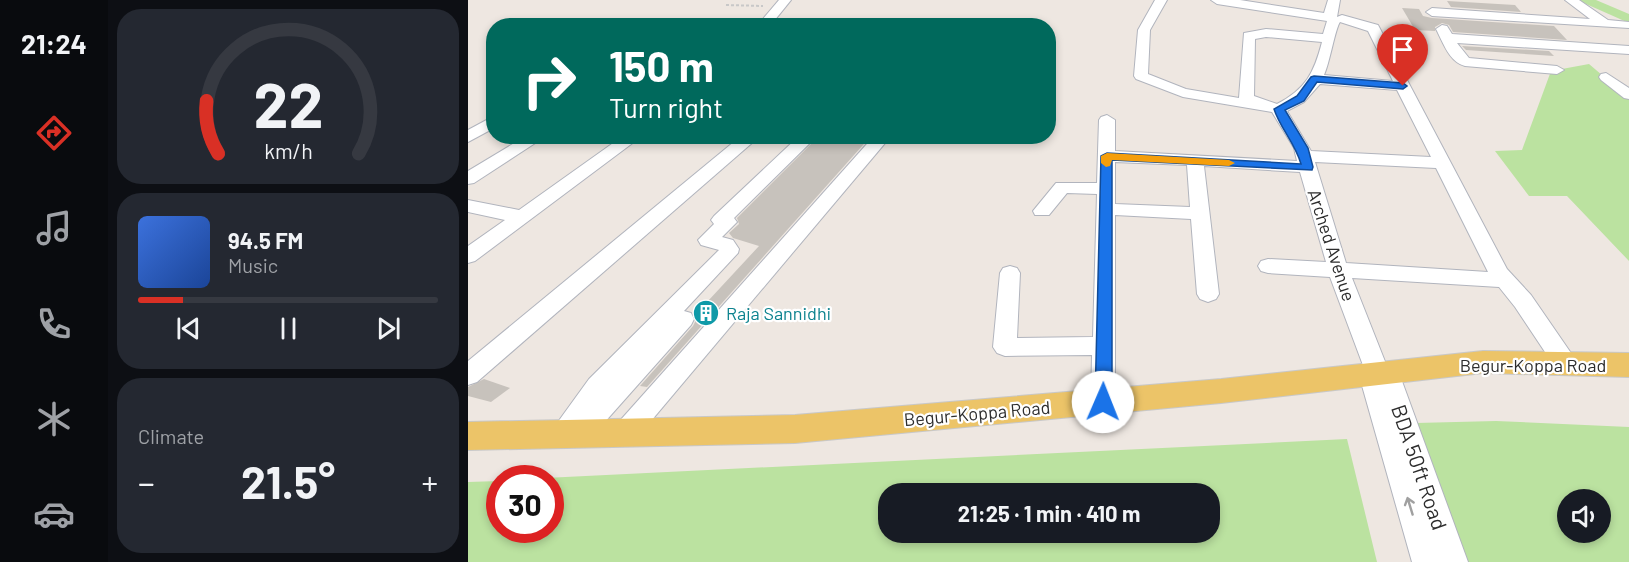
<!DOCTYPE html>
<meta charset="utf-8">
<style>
:root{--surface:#171b24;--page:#242831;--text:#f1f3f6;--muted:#9ea1a6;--line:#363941;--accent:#d93025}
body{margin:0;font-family:Barlow,sans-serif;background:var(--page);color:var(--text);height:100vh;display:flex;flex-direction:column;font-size:22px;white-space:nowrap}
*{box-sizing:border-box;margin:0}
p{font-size:20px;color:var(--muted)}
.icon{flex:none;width:33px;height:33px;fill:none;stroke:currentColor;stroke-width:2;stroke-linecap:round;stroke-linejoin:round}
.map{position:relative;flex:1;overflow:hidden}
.side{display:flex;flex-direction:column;gap:9px;padding:9px;background:#0d0f14;width:360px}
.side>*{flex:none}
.banner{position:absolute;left:18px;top:18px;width:570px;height:126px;border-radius:24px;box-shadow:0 3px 9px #0003;background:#00695c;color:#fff;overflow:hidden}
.tools{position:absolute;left:1089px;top:489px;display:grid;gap:12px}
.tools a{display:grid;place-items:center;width:54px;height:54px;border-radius:50%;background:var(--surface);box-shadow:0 3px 9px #0003;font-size:30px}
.speed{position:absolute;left:18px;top:465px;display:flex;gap:12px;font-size:30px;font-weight:700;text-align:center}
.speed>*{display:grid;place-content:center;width:78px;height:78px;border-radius:50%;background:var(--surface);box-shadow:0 3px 9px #0003;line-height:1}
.speed .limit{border:9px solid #d22;background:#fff;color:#111}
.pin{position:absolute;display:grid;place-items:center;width:51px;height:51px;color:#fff;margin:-62px -26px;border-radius:50% 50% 50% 0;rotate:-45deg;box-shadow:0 0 6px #0007}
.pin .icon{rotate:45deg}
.me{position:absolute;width:66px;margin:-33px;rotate:1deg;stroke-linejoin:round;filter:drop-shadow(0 0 4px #0008)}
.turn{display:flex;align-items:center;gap:21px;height:126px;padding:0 24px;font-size:27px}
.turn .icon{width:78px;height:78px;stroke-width:2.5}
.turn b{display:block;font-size:42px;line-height:51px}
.big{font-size:45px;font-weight:700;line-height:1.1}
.side .widget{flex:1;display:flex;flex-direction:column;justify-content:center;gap:9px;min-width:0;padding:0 21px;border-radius:24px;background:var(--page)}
.side .dial{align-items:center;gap:0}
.dial svg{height:156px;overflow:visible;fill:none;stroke:var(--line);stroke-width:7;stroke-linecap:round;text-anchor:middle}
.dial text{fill:var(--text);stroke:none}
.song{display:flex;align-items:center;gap:18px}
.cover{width:72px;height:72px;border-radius:9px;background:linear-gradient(135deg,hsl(220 70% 55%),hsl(220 70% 35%))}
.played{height:6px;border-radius:3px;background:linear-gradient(90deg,var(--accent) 15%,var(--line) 15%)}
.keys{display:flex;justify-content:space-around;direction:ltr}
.heat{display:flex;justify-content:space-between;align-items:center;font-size:33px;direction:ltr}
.trip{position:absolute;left:410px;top:483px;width:342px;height:60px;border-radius:24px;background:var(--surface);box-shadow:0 3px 9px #0003;font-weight:700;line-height:60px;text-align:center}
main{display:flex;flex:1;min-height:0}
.dock{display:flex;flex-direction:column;width:108px;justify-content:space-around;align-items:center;background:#090b0e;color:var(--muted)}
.dock .icon{width:42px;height:42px}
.dock .current{color:var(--accent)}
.dock b{font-size:27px;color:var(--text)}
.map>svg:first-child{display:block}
.green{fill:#bbe2a0;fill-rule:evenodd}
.building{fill:#c7c2bc}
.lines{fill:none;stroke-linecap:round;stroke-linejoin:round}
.minor-casing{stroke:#b1b4bd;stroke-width:2}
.major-casing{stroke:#c8c8c8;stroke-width:2}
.path{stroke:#c8c8c8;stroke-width:2;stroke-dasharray:3 2;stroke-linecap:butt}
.minor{fill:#fff;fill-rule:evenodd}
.major{fill:#ecc468;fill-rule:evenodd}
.oneway{stroke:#a0a0a0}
.route{fill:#1a73e8;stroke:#114b97;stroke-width:1.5}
.slow{fill:#f59e0b}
.labels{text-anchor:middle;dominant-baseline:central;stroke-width:4.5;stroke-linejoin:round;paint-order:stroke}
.street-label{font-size:18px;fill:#2d2d2d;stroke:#fff}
.culture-label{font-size:18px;fill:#0d838f;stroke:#fff;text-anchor:start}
.near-street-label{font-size:21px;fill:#2d2d2d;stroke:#fff}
</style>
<main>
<nav class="dock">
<b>21:24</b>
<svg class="icon current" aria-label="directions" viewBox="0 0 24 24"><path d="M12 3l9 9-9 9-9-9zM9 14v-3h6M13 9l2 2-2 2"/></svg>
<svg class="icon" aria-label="music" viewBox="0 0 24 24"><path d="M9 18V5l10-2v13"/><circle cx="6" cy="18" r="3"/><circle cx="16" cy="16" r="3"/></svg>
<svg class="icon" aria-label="phone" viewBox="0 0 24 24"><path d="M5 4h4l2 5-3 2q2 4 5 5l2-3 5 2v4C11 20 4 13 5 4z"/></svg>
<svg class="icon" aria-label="climate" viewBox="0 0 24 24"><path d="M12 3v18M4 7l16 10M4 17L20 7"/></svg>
<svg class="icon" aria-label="car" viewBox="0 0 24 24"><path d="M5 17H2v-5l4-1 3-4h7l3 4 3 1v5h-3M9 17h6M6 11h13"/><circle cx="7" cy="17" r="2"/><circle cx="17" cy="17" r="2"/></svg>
</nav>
<section class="side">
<div class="widget dial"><svg viewBox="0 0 100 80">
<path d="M14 69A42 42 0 1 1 86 69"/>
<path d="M14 69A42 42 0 0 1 8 42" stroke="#d93025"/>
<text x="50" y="56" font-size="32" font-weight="700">22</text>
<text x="50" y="72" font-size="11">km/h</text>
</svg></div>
<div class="widget">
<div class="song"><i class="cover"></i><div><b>94.5 FM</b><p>Music</p></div></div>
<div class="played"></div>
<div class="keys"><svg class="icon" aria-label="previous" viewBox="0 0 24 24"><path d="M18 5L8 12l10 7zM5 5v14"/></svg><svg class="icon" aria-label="pause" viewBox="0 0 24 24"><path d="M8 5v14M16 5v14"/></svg><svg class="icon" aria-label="next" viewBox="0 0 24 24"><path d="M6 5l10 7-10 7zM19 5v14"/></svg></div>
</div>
<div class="widget"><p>Climate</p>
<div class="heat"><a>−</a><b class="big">21.5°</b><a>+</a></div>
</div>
</section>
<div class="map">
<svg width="1161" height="562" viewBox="0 0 1161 562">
<rect width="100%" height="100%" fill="#eee7e1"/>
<g class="green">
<polygon points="1109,0 1128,0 1161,14 1161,23"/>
<polygon points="1121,64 1161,98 1161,261 1099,196 1061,196 1027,151 1054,150 1083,71"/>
<path d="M 1028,421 L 1161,427 L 1161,562 L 998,562 L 948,423 ZM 1100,500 L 1132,500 L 1132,532 L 1100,532 Z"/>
<path d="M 879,439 L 909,562 L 0,562 L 0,482 L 31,481 L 32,530 L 82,530 L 82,478 L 77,478 ZM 420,494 L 741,494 L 741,532 L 420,532 Z"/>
</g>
<g class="building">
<polygon points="979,1 1047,5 1053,12 983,7"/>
<polygon points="934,8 951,9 955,16 964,18 1086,26 1099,40 985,32 981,25 974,23 967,27 967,31 947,30"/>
<polygon points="994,46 1081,51 1086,56 998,50"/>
<polygon points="351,136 403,136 179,387 172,386 225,326 228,320 227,315 291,246 265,238 261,233 271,224 269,218"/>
<polygon points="16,379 42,388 23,402 0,396 0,387"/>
</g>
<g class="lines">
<g class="minor-casing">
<g id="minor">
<polygon points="311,0 323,0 302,26 289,26"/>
<path d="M 687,0 L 699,0 L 682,30 L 680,74 L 718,89 L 771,98 L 776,33 L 798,29 L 855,34 L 859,21 L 749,4 L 743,0 L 772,0 L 856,13 L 860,0 L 872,0 L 869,17 L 874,15 L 910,25 L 1039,269 L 1063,295 L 1105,356 L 1109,363 L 1105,370 L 1097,372 L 1089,370 L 1047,307 L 1031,287 L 884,278 L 918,364 L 927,366 L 931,373 L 1000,562 L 944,562 L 891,375 L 896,368 L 862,277 L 800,273 L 793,271 L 790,266 L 793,261 L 800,259 L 858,262 L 832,172 L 736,166 L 751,294 L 748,299 L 740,302 L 732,299 L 729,294 L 723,219 L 647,215 L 647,402 L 644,409 L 635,412 L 626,409 L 623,402 L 624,355 L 537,356 L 529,353 L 525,347 L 532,273 L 535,268 L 542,266 L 549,268 L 552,273 L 549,338 L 625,337 L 629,194 L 599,193 L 581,215 L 567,215 L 565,211 L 588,183 L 629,183 L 631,120 L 633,117 L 639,115 L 647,120 L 647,151 L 829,161 L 826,148 L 804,112 L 715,97 L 668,79 L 666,76 L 670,30 ZM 872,22 L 900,31 L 925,81 L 856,75 C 862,62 867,29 872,22 ZM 798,37 L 854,42 C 846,73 838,89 809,104 L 786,96 L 787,39 ZM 852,84 L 929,90 L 963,157 L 843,151 L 819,111 L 836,102 ZM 647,162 L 719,165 L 722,207 L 647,204 ZM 847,162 L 968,168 L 1020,272 L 878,263 Z"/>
<polygon points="1097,0 1111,0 1140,20 1161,22 1161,28 964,16 958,12 964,8 1122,19"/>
<path d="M 974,25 L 979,26 L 984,34 L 1161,46 L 1161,54 L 989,43 L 1001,58 L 1089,66 L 1096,70 L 1089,74 L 997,66 C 981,62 975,42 968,29 Z"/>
<polygon points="1138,73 1161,88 1161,99 1156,98 1133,80 1131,77 1133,74"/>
<polygon points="26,116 26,128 0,142 0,130"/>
<polygon points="58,136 78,136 6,183 0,184 0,171"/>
<polygon points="155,136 174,136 7,261 0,263 0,246 37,220 0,212 0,200 51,210"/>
<polygon points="273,136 292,136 9,382 0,385 0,361"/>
<path d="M 331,136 L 349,136 L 266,218 L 269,222 L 254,237 L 265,240 L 271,249 L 270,253 L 216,311 L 223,313 L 226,319 L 223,325 L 119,442 C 109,446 97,446 87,442 L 83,434 L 87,426 L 121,379 L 251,250 L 233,245 L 230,240 L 246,224 L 243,220 L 246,216 Z"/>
<polygon points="406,136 423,136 167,440 158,443 149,440 145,432 149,424"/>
</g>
</g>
<g class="major-casing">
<polygon id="major" points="1015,351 1161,353 1161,377 1015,373 753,403 327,443 0,450 0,422 327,415 753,379"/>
</g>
<polyline class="path" points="258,5 295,6"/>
<use href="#minor" class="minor"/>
<use href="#major" class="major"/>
</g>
<defs><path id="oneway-shaft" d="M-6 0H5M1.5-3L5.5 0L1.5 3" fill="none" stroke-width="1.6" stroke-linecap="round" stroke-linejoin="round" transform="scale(1.5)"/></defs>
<use class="oneway" href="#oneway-shaft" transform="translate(942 506) rotate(-107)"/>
<path class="route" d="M 846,76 L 935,83 L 939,86 L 935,89 L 849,82 L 836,101 L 817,110 L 840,148 L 845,167 L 844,170 L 644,160 L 644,402 L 641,407 L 635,409 L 630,407 L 627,402 L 633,156 L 639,153 L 833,164 C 827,143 812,128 806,109 L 829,96 L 843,77 Z"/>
<polygon class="slow" points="639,153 761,160 767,163 761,166 644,160 642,166 638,167 633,163 633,156"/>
<defs>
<g id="building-disc" transform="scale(1.35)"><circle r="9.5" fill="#0f9aa8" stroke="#fff"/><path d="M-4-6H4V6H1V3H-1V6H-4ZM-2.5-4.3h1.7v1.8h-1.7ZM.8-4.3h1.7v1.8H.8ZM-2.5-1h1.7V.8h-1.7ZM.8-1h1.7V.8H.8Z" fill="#fff"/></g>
</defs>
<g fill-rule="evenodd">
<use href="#building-disc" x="238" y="313"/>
</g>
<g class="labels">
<g class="street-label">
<text transform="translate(864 245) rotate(72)">Arched Avenue</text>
<text x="1065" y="365">Begur-Koppa Road</text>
<text transform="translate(509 413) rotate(-5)">Begur-Koppa Road</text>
</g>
<g class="culture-label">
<text x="258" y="313">Raja Sannidhi</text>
</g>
<g class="near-street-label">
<text transform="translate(952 467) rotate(71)">BDA 50ft Road</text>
</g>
</g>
</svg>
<div class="tools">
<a><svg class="icon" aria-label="sound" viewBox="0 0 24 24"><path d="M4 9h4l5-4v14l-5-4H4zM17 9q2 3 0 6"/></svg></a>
</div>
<div class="speed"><div class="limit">30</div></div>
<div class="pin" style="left:935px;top:86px;background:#d93025"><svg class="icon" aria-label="arrive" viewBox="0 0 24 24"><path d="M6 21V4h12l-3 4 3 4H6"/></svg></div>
<svg class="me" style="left:635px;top:402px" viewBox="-20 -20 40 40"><circle r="19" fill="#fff"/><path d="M0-13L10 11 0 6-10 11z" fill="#1a73e8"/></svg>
<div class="trip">21:25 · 1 min · 410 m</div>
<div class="banner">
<div class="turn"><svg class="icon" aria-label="right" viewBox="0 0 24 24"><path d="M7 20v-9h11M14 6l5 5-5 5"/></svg><div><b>150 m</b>Turn right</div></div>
</div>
</div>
</main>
